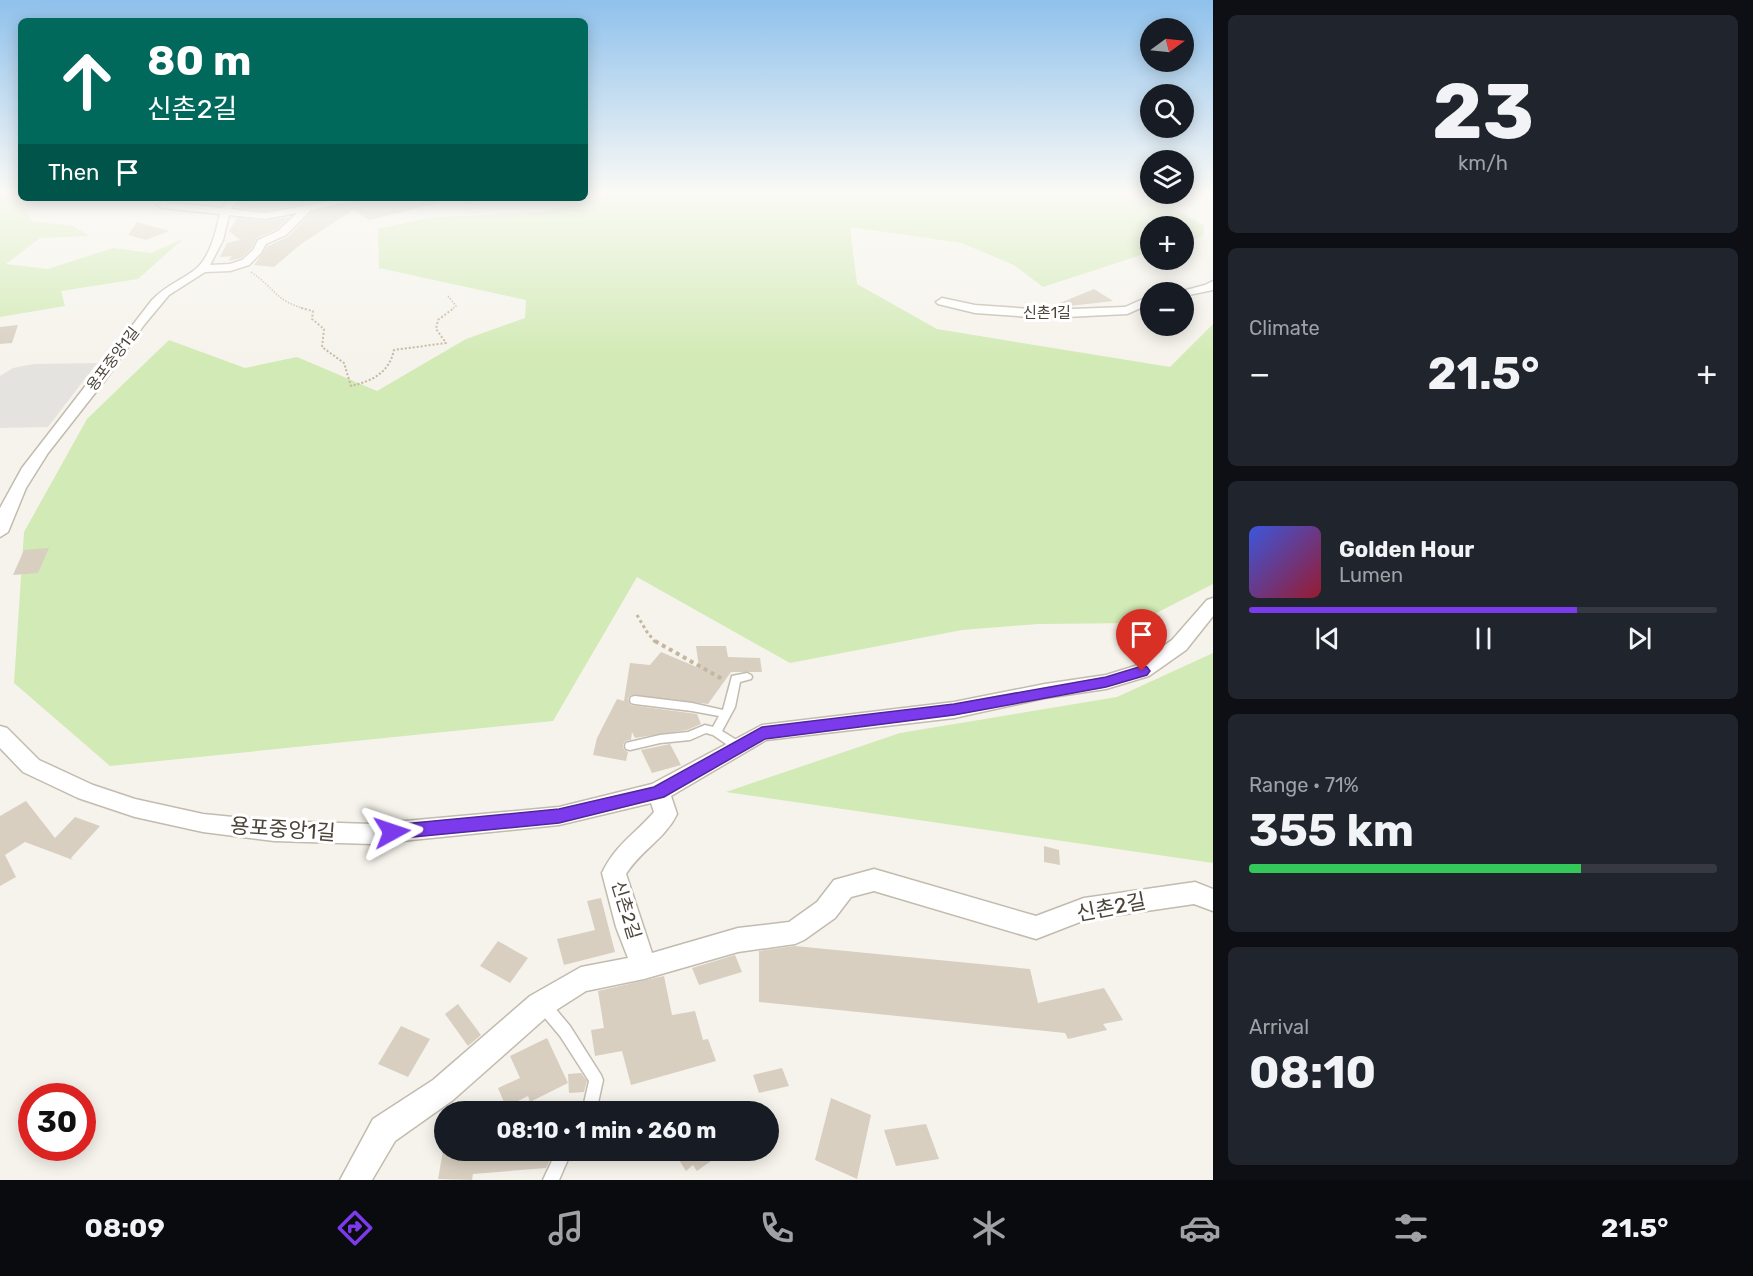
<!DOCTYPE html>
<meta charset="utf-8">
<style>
:root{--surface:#171b24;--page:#20242c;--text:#f1f3f6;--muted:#9ea1a6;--line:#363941;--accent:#7c3aed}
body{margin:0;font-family:Rubik,"Noto Sans KR",sans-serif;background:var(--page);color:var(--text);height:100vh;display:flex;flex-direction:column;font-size:22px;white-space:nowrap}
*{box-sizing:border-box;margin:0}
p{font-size:20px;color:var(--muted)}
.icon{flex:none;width:33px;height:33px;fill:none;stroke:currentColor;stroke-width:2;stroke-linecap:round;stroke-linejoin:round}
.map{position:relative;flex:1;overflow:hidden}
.side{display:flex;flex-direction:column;gap:15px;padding:15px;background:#0d0f14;width:540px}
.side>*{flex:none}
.top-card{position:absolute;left:18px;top:18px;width:570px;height:183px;border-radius:9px;box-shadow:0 3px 15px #0003;background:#00695c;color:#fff;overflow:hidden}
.needle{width:39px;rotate:75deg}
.controls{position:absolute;left:1140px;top:18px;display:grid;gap:12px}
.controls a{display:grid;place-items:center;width:54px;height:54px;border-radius:50%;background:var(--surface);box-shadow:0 3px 15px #0003;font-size:30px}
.speed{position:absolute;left:18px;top:1083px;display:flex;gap:12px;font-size:30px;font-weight:700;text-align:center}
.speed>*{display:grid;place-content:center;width:78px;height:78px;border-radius:50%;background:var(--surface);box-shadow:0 3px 15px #0003;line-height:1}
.speed .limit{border:9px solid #d22;background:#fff;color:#111}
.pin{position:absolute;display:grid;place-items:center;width:51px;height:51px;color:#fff;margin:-62px -26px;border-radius:50% 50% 50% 0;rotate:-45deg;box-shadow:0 0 6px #0007}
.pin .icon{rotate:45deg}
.me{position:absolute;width:66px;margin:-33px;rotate:85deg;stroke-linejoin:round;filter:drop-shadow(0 0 4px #0008)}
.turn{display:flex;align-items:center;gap:21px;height:126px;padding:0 30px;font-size:27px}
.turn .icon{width:78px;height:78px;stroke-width:2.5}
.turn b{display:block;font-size:42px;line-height:51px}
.then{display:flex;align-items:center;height:57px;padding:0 30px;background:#0003;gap:12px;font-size:22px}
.big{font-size:45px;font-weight:700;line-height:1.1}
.side .tile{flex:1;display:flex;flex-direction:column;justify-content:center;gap:9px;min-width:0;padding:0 21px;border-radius:9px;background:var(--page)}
.side .dial{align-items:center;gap:0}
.dial b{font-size:78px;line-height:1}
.song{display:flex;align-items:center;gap:18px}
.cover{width:72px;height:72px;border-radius:9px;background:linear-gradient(135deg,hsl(230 70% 55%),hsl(350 70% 35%))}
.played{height:6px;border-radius:3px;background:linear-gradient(90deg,var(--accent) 70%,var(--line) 70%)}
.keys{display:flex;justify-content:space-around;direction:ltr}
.heat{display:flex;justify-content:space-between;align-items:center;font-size:33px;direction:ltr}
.charge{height:9px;border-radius:4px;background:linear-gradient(90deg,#34c759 71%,var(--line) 0)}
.trip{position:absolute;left:434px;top:1101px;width:345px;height:60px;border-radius:30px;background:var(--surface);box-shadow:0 3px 15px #0003;font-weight:700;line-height:60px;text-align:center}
.tab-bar{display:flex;height:96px;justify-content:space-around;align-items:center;background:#090b0e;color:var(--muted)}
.tab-bar .icon{width:42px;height:42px}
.tab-bar .current{color:var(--accent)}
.tab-bar b{font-size:27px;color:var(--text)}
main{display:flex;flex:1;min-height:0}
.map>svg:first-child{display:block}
.green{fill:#d2eab5}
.parking{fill:#e5e3e0}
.building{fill:#d8cfc1}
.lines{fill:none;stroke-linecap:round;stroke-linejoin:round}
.service-casing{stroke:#c2bbae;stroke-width:3}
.minor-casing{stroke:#c2bbae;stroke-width:3}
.path-far3{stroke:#c4b79f;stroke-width:1.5;stroke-dasharray:1.5 1.5;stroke-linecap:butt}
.path-far2{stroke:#c4b79f;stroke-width:2;stroke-dasharray:2 2;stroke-linecap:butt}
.path-far1{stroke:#c4b79f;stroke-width:3;stroke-dasharray:3 3;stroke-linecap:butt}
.path{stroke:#c4b79f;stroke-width:4;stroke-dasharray:4 4;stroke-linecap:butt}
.service{fill:#fff;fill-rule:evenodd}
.minor{fill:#fff;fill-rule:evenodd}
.route{fill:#7c3aed;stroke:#51269a;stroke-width:1.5}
.labels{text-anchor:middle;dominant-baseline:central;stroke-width:6;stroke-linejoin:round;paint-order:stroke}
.far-street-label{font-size:15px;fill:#4b4439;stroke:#fff}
.street-label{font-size:18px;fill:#4b4439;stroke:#fff}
.near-street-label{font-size:21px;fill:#4b4439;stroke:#fff}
</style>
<main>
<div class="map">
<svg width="1213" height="1180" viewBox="0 0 1213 1180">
<rect width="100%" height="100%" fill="#f6f3ec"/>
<g class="green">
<polygon points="603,192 1106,192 1178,210 1204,226 1203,236 1184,242 1184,226 1150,226 1150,252 1043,287 1014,265 961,243 850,227 857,284 937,329 1170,367 1213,324 1213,584 1137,623 1038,624 962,630 790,663 637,577 553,721 110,766 14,683 24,532 87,419 169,340 245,368 297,357 377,391 466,339 525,318 526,300 379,268 378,229 427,218 540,212 607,197"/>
<polygon points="0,196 20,201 32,221 73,226 90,236 40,238 6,264 48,269 113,248 151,253 183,239 138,279 61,291 65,306 0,317"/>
<polygon points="1213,653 1213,863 726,792 900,733 1117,697"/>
</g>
<polygon class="parking" points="97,363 48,427 0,428 0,376 13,368 34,364"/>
<g class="building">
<polygon points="241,198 334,198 265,211 235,207"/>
<polygon points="369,198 437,198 438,203 369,220 353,210 301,244 274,267 254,265 268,246 288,237 312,212"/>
<polygon points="290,217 277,229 257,238 251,249 241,258 228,261 232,256 220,257 227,243 240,240 229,231 237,218 265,221"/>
<polygon points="137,222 169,231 146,240 128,235"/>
<polygon points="1094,289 1113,301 1061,307 1060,303"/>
<polygon points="18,325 12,343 0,344 0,327"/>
<polygon points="49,548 38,573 13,575 24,550"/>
<polygon points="696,646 726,646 728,657 760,658 762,672 731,672 708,704 630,695 628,699 630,705 697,714 701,724 687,730 635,738 632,732 631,740 625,741 623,745 624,750 628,752 626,761 593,755 597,738 617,699 624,701 630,663 650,665 661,652 699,668"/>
<polygon points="670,744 681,765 652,773 641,750"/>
<polygon points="26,801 55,838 75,817 100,826 71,858 73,860 25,842 5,855 16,877 0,886 0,816"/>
<polygon points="1044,846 1059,850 1060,865 1044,862"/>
<polygon points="601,898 615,952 564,965 557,939 595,930 587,901"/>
<polygon points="498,941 528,958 510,983 480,966"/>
<polygon points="795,946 1030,969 1038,1003 1104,988 1123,1020 1103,1024 1107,1030 1068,1039 1065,1033 759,1002 759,951"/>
<polygon points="735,955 742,972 699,985 692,968"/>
<polygon points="664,976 672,1015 695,1011 703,1040 708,1039 716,1061 631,1085 622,1051 595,1056 591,1030 604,1028 598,991"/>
<polygon points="458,1004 481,1035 468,1046 445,1014"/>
<polygon points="401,1026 430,1039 408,1077 378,1064"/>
<polygon points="547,1038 568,1083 530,1102 528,1096 506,1107 498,1088 520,1078 510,1056"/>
<polygon points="782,1068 789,1086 759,1093 753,1075"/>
<polygon points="581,1073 587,1081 584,1092 569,1093 568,1074"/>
<polygon points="831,1098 871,1115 857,1179 815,1160"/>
<polygon points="926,1124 939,1159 896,1166 884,1130"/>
<polygon points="496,1150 549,1150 549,1162 546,1168 473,1174 472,1180 438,1179 443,1151 496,1153"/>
<polygon points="673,1150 726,1150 697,1171 693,1165 686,1171"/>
</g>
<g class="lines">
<g class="service-casing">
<g id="service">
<polygon points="747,673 751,675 752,677 751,679 740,682 735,707 722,731 743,744 744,747 743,750 739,751 735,750 713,735 706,733 690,740 660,743 630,750 626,749 625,746 626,743 630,742 660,735 688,732 705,725 713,727 719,716 692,711 635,704 631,703 630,700 631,697 635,696 692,703 723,710 732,676"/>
<polygon points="544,999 549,1001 570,1026 601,1075 603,1080 596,1112 582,1112 589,1081 560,1036 539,1011 537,1006 539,1001"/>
<polygon points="557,1150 572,1150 559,1180 543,1180"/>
</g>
</g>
<g class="minor-casing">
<g id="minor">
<path d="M 229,198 L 239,198 L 231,209 L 265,213 L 347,198 L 367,198 L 311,210 L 286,235 L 266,244 L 261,253 L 249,265 L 230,271 L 205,272 L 169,295 L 144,325 L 106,379 L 48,453 L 26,488 L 8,532 L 0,537 L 0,508 L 22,468 L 152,300 C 167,284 185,279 198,267 C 211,254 216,231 220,214 L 162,208 L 157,205 L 162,202 L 222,208 ZM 297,213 L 278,231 L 258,240 L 253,250 L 242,260 L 230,264 L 210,265 L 223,240 L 229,215 L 265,219 Z"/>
<polygon points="466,198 482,198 466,202"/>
<polygon points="1213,281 1213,290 1184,296 1184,292 1179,292 1205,285"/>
<polygon points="1150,296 1150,304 1127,314 1046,318 975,313 938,304 936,302 942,298 975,305 1046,310 1125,307"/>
<path d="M 1213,598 L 1213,616 L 1186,650 L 1149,676 L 1106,689 L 1045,698 L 954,718 L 766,740 L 671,796 L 677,814 C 665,839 641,850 626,874 L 652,953 L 738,928 L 789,922 L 817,902 L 834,880 L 874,869 L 1036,916 L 1084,898 L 1195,882 L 1213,889 L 1213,911 L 1194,904 L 1085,920 L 1036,939 L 874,891 L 851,897 L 835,918 L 804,940 L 795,944 L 738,952 L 644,979 L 586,991 L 550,1014 L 453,1100 L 395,1141 L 372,1180 L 340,1180 L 373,1119 L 433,1080 L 530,996 L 581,967 L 628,958 L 616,927 L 602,873 C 616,844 634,835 654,812 L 651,803 L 559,825 L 372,844 L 274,841 L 203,832 L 135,817 L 78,798 L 23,772 L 0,748 L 0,726 L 7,728 L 39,760 L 93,785 L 135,799 L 203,814 L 274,821 L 372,824 L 559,807 L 652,784 L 762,725 L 954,702 L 1045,684 L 1106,675 L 1135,666 L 1172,640 L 1207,600 Z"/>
</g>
</g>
<g class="path-far3">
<path d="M 251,272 C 276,289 275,301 306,309"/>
<polyline points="448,296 456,306 452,309"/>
</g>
<path class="path-far2" d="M 301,308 L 313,311 L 312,319 L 324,329 L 322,347 L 344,363 L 351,386 C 372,381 389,373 394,350 L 446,343 L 436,329 L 438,320 L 454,308"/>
<polyline class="path-far1" points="637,615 647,632 656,643"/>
<polyline class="path" points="655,641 724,680"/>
<use href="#service" class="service"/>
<use href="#minor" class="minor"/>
</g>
<linearGradient id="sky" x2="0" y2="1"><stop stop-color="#8fc1ec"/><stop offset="0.54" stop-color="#fbfaf6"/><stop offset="1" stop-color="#fbfaf6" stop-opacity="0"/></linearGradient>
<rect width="1213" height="358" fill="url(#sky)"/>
<polygon class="route" points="1142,666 1147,667 1150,671 1147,675 1106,687 954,715 765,739 664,797 559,823 392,839 386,837 383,832 386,827 392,825 559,809 654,787 762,727 954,704 1106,677"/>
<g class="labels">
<g class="far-street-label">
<text x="1047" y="313">신촌1길</text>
<text transform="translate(113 359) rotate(-53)">용포중앙1길</text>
</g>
<g class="street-label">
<text transform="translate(626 910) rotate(73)">신촌2길</text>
</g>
<g class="near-street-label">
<text transform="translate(283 829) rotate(4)">용포중앙1길</text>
<text transform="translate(1111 907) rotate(-11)">신촌2길</text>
</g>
</g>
</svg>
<div class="controls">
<a><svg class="needle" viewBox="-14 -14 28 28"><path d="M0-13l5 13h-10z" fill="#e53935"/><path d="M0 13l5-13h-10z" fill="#9ea1a6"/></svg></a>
<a><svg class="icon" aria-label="search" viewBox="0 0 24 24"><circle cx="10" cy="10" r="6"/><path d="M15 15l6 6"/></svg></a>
<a><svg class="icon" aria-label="layers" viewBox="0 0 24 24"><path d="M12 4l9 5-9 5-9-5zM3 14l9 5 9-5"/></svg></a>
<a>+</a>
<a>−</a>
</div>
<div class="speed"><div class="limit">30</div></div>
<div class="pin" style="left:1142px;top:671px;background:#d93025"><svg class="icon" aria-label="arrive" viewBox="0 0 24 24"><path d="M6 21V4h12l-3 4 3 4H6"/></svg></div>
<svg class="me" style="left:392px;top:832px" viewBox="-20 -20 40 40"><path d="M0-17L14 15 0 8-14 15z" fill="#7c3aed" stroke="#fff" stroke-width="4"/></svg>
<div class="trip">08:10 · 1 min · 260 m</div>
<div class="top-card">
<div class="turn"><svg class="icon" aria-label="ahead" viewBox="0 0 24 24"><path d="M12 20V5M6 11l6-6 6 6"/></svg><div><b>80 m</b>신촌2길</div></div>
<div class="then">Then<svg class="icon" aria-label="arrive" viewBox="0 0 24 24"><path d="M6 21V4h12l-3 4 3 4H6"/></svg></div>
</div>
</div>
<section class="side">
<div class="tile dial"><b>23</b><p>km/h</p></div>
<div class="tile"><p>Climate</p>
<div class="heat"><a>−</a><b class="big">21.5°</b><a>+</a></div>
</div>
<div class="tile">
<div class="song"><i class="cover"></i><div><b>Golden Hour</b><p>Lumen</p></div></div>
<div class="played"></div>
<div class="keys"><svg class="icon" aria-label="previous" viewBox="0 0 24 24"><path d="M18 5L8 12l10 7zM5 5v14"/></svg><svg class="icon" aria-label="pause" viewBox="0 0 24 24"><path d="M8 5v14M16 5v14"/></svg><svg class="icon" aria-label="next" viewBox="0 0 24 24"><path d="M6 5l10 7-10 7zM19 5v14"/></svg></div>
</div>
<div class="tile"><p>Range · 71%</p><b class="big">355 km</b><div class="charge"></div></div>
<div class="tile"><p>Arrival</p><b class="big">08:10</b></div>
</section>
</main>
<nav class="tab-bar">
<b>08:09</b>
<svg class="icon current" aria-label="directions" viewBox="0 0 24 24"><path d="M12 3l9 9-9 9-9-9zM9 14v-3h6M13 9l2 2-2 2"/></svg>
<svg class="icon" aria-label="music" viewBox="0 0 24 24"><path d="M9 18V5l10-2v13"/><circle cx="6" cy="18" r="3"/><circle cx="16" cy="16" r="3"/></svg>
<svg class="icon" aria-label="phone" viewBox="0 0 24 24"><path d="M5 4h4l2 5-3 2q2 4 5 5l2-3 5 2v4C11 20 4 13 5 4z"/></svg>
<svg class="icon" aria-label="climate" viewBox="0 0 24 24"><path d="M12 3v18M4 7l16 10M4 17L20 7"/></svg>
<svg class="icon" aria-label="car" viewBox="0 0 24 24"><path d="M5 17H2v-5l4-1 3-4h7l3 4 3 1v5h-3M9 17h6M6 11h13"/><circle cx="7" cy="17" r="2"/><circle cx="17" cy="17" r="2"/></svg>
<svg class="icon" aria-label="filters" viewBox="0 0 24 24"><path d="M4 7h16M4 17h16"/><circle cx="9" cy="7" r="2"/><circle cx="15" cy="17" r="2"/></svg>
<b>21.5°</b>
</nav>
